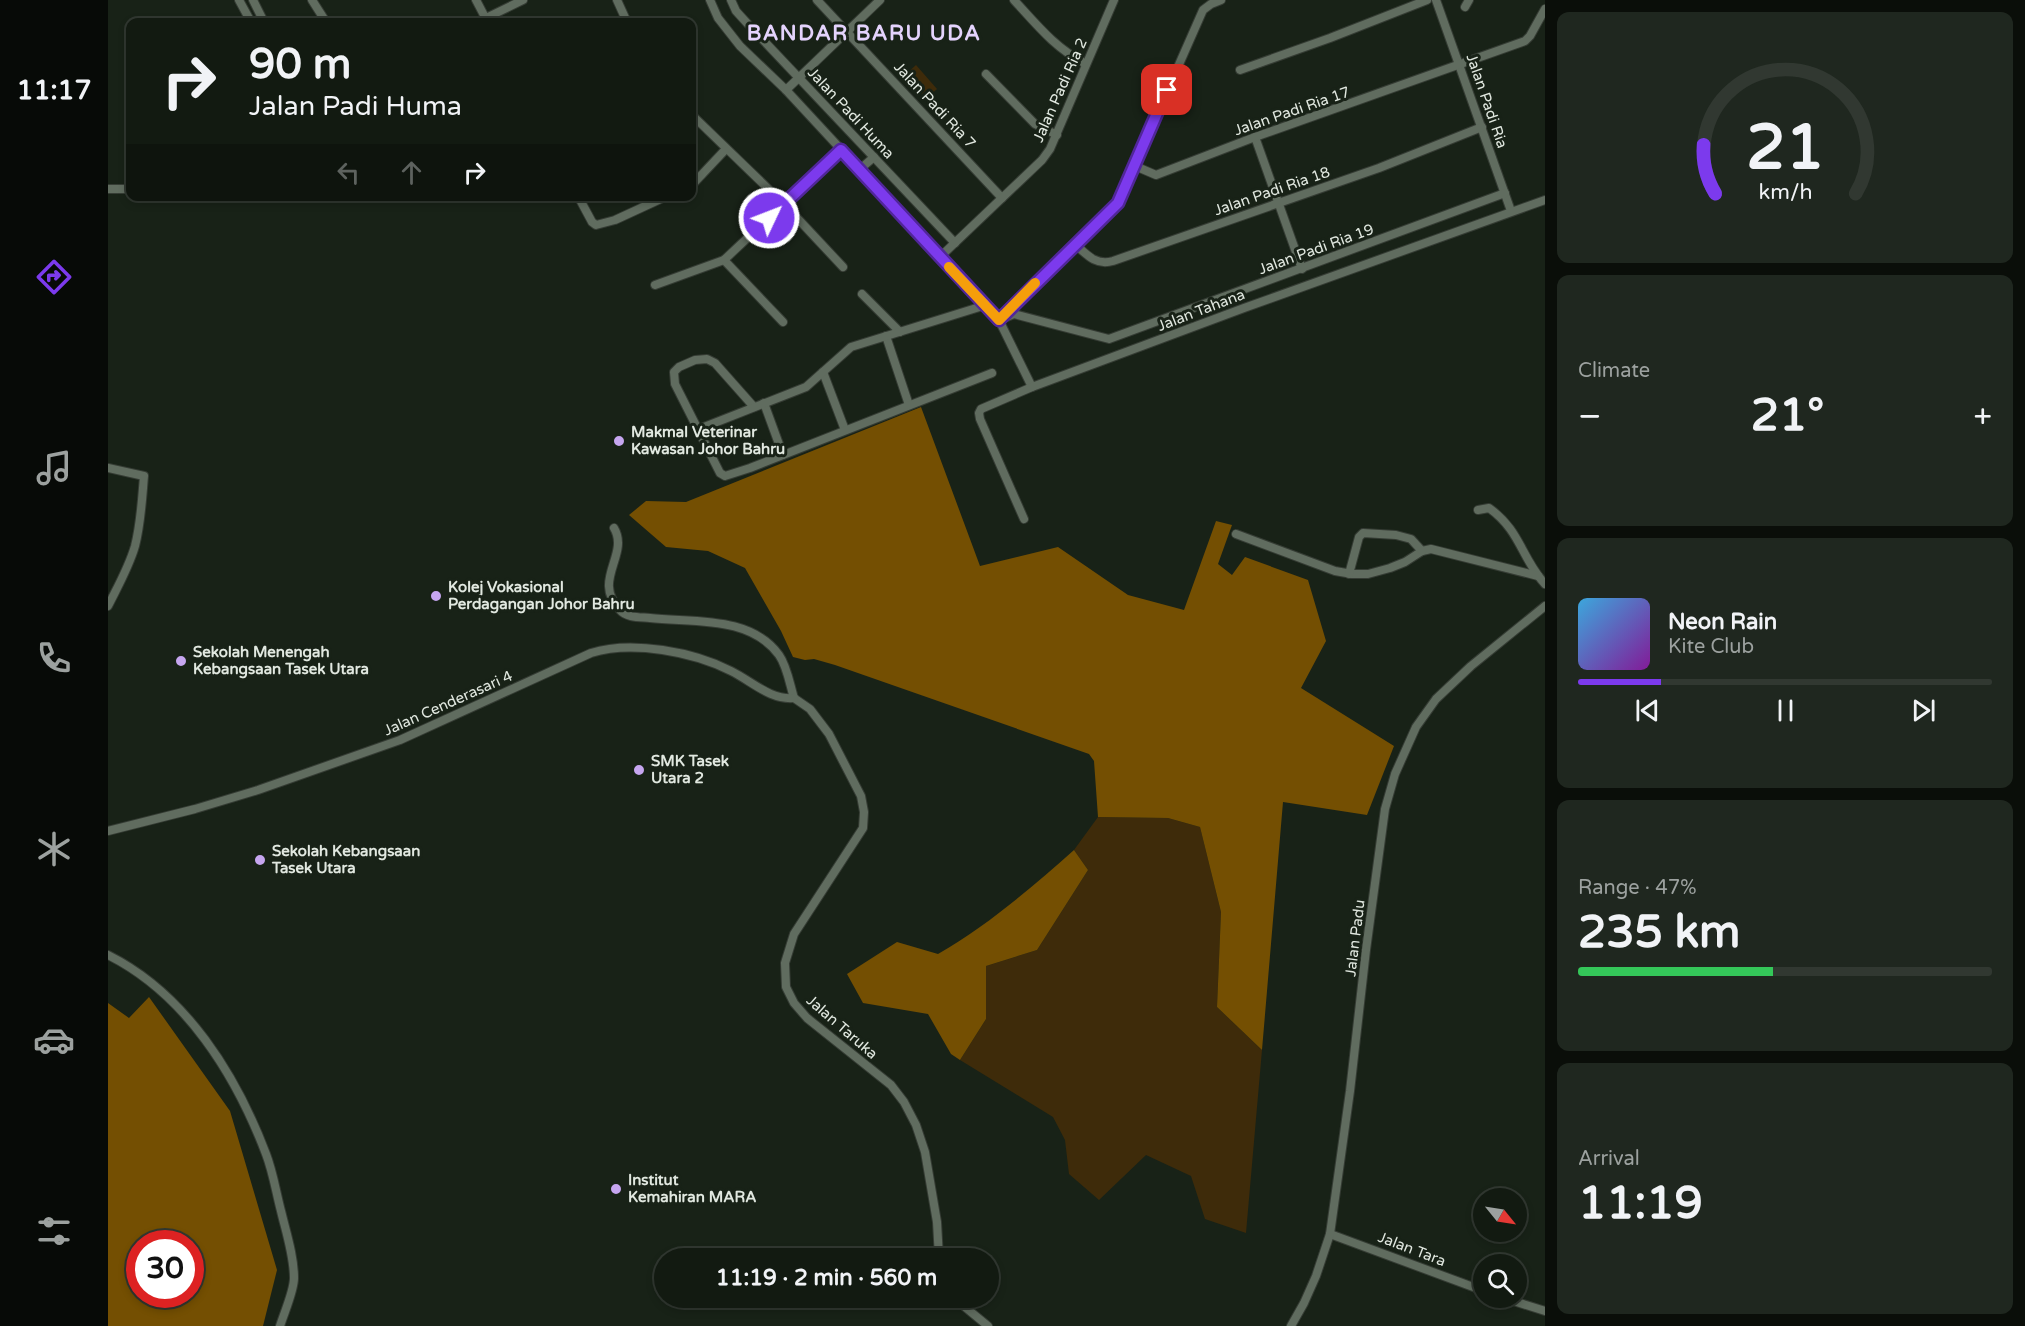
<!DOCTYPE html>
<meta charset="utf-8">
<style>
:root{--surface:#121a11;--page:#1f271f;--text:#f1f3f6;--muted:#9ca19f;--line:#313831;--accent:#7c3aed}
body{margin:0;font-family:"Varela Round",sans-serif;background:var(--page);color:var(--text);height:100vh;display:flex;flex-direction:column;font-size:22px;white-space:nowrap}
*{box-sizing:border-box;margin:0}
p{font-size:20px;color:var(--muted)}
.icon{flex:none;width:33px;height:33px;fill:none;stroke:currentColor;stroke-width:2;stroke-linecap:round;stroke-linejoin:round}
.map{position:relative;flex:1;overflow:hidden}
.sheet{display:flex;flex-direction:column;gap:12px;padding:12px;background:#0a0e09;width:480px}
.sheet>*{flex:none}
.guide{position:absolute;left:18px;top:18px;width:570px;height:183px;border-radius:12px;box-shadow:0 3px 9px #0003,0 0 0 2px var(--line);background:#121a11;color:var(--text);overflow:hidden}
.needle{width:39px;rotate:120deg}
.controls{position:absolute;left:1365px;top:1188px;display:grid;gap:12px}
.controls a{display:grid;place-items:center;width:54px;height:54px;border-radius:50%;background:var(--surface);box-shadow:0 3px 9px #0003,0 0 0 2px var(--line);font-size:30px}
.speed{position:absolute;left:18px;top:1230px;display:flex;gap:12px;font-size:30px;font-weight:700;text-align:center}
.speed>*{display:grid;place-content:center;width:78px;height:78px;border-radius:50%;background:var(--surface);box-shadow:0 3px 9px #0003,0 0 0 2px var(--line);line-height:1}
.speed .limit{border:9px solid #d22;background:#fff;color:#111}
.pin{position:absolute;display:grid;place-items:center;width:51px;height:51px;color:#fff;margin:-26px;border-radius:12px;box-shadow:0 3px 9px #0006}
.me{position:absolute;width:66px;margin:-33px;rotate:47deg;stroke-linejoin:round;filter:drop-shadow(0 0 4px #0008)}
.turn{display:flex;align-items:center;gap:21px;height:126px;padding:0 24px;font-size:27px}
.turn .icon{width:78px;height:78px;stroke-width:2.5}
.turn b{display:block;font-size:42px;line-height:51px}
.lanes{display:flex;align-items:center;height:57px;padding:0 24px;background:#0003;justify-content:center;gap:30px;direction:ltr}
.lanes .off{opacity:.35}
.big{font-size:45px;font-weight:700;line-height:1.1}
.sheet .widget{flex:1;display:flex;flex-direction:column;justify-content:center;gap:9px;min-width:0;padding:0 21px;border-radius:12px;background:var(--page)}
.sheet .dial{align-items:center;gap:0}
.dial svg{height:156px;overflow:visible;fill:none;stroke:var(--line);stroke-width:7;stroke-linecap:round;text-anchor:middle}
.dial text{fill:var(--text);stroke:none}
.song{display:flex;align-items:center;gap:18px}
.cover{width:72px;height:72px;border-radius:9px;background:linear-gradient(135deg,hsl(200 70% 55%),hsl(290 70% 35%))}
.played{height:6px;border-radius:3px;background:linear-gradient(90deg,var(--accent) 20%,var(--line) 20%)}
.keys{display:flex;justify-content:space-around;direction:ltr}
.heat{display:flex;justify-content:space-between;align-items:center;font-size:33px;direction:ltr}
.charge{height:9px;border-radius:4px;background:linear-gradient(90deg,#34c759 47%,var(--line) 0)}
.trip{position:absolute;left:546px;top:1248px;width:345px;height:60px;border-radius:30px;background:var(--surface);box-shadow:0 3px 9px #0003,0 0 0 2px var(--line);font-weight:700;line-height:60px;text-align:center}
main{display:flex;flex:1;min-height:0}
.tab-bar{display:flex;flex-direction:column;width:108px;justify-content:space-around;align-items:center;background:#070a07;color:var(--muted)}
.tab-bar .icon{width:42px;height:42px}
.tab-bar .active{color:var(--accent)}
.tab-bar b{font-size:27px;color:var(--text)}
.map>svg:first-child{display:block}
.green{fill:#3e2b0a}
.forest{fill:#744f02;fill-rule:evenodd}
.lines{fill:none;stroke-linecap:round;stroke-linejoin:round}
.minor-casing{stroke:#353c34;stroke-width:10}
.minor{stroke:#606c5f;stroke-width:8}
.route-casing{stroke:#51269a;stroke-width:15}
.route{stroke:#7c3aed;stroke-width:10}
.slow{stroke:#f59e0b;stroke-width:10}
.poi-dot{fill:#c6a6f0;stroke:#182217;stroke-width:2}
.labels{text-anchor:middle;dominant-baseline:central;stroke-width:6;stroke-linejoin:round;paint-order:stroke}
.street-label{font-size:15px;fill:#e1e8e0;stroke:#182217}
.poi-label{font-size:15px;font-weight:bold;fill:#e1e8e0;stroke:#182217;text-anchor:start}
.district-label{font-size:21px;font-weight:bold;letter-spacing:1.5px;fill:#e4d3fd;stroke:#182217}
</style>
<main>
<nav class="tab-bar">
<b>11:17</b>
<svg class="icon active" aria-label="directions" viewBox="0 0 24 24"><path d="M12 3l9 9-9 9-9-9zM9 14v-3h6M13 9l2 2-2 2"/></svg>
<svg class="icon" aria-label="music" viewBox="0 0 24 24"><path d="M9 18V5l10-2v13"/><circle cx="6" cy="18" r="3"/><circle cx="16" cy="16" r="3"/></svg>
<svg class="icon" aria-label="phone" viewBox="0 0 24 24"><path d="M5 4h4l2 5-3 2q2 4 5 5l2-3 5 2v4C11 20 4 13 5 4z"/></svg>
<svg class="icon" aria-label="climate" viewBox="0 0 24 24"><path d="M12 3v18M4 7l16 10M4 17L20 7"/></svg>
<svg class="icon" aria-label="car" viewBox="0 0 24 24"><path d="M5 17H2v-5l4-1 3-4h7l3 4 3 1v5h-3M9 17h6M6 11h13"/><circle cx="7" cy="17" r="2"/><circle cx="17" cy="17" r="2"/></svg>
<svg class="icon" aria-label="filters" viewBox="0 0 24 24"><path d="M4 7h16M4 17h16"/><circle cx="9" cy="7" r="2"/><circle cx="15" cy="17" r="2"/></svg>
</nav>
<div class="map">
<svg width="1437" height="1326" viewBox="0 0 1437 1326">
<rect width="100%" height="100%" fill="#182217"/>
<g class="green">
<polygon points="808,65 829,89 818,99 797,75"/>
<polygon points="990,817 1060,818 1092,827 1113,912 1109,1007 1154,1050 1138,1233 1097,1219 1083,1176 1038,1155 991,1200 961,1174 957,1140 945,1117 852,1060 878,1019 878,966 929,950 980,870 966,850"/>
</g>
<g class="forest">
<polygon points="813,407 872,566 950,547 1020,595 1076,610 1108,521 1124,525 1110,564 1124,575 1137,557 1200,580 1218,641 1193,688 1286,746 1259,815 1175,802 1154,1050 1109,1007 1113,912 1092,827 1060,818 990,817 986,761 981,754 727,665 706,659 697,660 685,657 673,631 637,568 600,551 558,547 521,515 538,501 578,502"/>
<path d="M 966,850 L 980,870 L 929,950 L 878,966 L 878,1019 L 852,1060 L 843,1054 L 820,1014 L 755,1003 L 739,974 L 789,942 L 830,954 C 880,925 923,888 966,850 Z"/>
<path d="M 41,997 L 122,1111 L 169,1270 L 155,1326 L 0,1326 L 0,1003 L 21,1018 ZM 32,1244 L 82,1244 L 82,1294 L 32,1294 Z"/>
</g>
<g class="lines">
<g class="minor-casing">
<g id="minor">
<polyline points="131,0 143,22"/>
<polyline points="145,0 156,22"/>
<polyline points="204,0 218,22"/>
<polyline points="368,0 379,21"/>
<polyline points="509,0 519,22"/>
<polyline points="602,0 610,18 632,46 678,90 891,320 924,387"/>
<polyline points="623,0 628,11 638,22 847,243"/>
<polyline points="709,0 894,198"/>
<path d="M 906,0 C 929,25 947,48 978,64"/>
<polyline points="1328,0 1403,211"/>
<polyline points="1357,7 1361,0"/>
<polyline points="378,18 415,0"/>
<polyline points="1132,70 1222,38 1319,0"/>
<polyline points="878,74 927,124 949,135"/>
<polyline points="678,90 772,0"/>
<polyline points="584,115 676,204 735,267"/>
<polyline points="1147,137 1194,269"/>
<polyline points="1027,166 1048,175 1147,137 1417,41 1422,36 1437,9"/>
<polyline points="751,170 766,157"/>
<polyline points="584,185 617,150"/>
<polyline points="0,189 22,189"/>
<polyline points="470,196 484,222 488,225 507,220 559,196"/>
<path d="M 967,244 C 979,255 988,266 1005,261 L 1271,168 L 1374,127"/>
<polyline points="832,257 934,160 942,149 1006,0"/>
<polyline points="616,260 675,322"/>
<polyline points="547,285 616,260 733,150"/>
<polyline points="754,294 792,332"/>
<polyline points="894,316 1010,203 1095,10 1103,4 1113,0"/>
<polyline points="891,320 906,314 1001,339 1397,193"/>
<polyline points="778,336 801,405"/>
<polyline points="715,372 737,430"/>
<polyline points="656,403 675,455"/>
<polyline points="646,407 607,363 599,359 587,360 571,367 566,372 567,384 612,473 617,476 642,468 884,373"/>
<polyline points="591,429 698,387 743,347 878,305"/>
<path d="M 0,468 L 36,476 C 34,499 33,523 27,546 C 21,567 10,586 0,606"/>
<path d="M 1370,510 L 1381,508 C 1413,531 1413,558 1437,584"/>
<polyline points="916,519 872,419 871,413 873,409 924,387 1136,308 1437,200"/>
<path d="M 506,528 C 522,555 483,580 512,610 C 519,618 532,617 542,618 C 584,623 642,615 671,655 C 679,666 682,685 686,698"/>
<polyline points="1128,534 1227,571 1244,574 1260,574 1282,568 1297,562 1314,551 1323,549 1430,576"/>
<polyline points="1241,574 1251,537 1255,533 1288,535 1303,539 1314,551"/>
<polyline points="686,698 702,709 721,734 753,796 756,812 755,828 686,934 677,963 678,987 686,1003 699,1018 783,1085 796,1102 808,1125 817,1152 829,1222 831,1258"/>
<path d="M 0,831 L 87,809 L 150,790 L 292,740 L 483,653 C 524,640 586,652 623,671 C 645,682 662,700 686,698"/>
<path d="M 0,955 C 78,994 128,1075 158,1154 C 165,1172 168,1192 173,1211 C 178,1232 186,1256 186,1278 C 186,1291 176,1313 172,1326"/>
<polyline points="1222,1234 1376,1291"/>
<polyline points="846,1298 880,1326"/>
<polyline points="1396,1298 1437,1311"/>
<polyline points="1183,1326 1196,1303 1208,1276 1222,1234 1242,1091 1258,950 1277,809 1287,774 1308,727 1328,699 1363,666 1437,606"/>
</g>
</g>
<use href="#minor" class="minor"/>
</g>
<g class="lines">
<g class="route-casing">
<polyline id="route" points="661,218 733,150 891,320 1010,203 1059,90"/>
</g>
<use href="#route" class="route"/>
<polyline class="slow" points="841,267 891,320 927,283"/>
</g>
<g class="poi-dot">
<circle cx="511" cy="441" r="6"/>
<circle cx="328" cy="596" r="6"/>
<circle cx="73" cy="661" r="6"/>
<circle cx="531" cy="770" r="6"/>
<circle cx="152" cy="860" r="6"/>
<circle cx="508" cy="1189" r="6"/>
</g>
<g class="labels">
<g class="street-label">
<text transform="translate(952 90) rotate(-66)">Jalan Padi Ria 2</text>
<text transform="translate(1379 101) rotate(71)">Jalan Padi Ria</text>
<text transform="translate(827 105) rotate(47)">Jalan Padi Ria 7</text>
<text transform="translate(1184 111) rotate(-19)">Jalan Padi Ria 17</text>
<text transform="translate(743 113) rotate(47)">Jalan Padi Huma</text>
<text transform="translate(1164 191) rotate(-19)">Jalan Padi Ria 18</text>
<text transform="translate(1208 249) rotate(-20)">Jalan Padi Ria 19</text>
<text transform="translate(1093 310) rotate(-21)">Jalan Tahana</text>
<text transform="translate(340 703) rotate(-24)">Jalan Cenderasari 4</text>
<text transform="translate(1247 938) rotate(-83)">Jalan Padu</text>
<text transform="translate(734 1027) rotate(41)">Jalan Taruka</text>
<text transform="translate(1304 1249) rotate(21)">Jalan Tara</text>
</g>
<g class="poi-label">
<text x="523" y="432">Makmal Veterinar<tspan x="523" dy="17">Kawasan Johor Bahru</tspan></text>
<text x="340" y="587">Kolej Vokasional<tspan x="340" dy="17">Perdagangan Johor Bahru</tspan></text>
<text x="85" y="652">Sekolah Menengah<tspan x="85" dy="17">Kebangsaan Tasek Utara</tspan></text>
<text x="543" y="761">SMK Tasek<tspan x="543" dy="17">Utara 2</tspan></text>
<text x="164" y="851">Sekolah Kebangsaan<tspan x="164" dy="17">Tasek Utara</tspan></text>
<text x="520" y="1180">Institut<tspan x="520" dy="17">Kemahiran MARA</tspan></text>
</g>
<g class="district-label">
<text x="756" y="33">BANDAR BARU UDA</text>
</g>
</g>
</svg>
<div class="controls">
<a><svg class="needle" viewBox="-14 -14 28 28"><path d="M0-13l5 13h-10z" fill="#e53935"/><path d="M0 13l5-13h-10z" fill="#9ca19f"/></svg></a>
<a><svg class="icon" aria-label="search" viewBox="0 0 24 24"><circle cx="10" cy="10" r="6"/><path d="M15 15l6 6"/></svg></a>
</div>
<div class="speed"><div class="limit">30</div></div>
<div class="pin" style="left:1059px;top:90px;background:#d93025"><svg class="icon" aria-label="arrive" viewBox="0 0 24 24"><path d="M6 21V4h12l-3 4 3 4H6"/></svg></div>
<svg class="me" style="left:661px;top:218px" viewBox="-20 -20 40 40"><circle r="17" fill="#7c3aed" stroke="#fff" stroke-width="3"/><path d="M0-11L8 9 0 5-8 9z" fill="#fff"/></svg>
<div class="trip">11:19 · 2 min · 560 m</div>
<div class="guide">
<div class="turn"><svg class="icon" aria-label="right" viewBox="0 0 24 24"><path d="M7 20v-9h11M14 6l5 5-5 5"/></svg><div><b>90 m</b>Jalan Padi Huma</div></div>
<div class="lanes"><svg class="icon off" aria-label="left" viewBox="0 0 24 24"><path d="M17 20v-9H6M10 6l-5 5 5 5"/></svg><svg class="icon off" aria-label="ahead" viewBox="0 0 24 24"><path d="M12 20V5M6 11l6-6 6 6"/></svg><svg class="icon" aria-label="right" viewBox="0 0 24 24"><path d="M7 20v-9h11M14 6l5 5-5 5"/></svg></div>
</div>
</div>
<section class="sheet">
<div class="widget dial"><svg viewBox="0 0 100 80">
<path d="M14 69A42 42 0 1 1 86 69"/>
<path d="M14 69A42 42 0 0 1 8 44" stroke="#7c3aed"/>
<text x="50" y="56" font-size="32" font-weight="700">21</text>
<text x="50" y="72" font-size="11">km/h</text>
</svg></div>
<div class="widget"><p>Climate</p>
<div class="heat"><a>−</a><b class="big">21°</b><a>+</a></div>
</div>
<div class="widget">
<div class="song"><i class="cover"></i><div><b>Neon Rain</b><p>Kite Club</p></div></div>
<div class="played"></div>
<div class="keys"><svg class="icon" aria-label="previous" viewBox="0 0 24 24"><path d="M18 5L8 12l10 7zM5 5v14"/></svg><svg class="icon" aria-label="pause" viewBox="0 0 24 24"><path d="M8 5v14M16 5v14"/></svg><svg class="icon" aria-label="next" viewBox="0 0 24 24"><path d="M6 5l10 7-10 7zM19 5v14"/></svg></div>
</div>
<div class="widget"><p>Range · 47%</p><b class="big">235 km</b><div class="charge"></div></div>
<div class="widget"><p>Arrival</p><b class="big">11:19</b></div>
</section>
</main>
